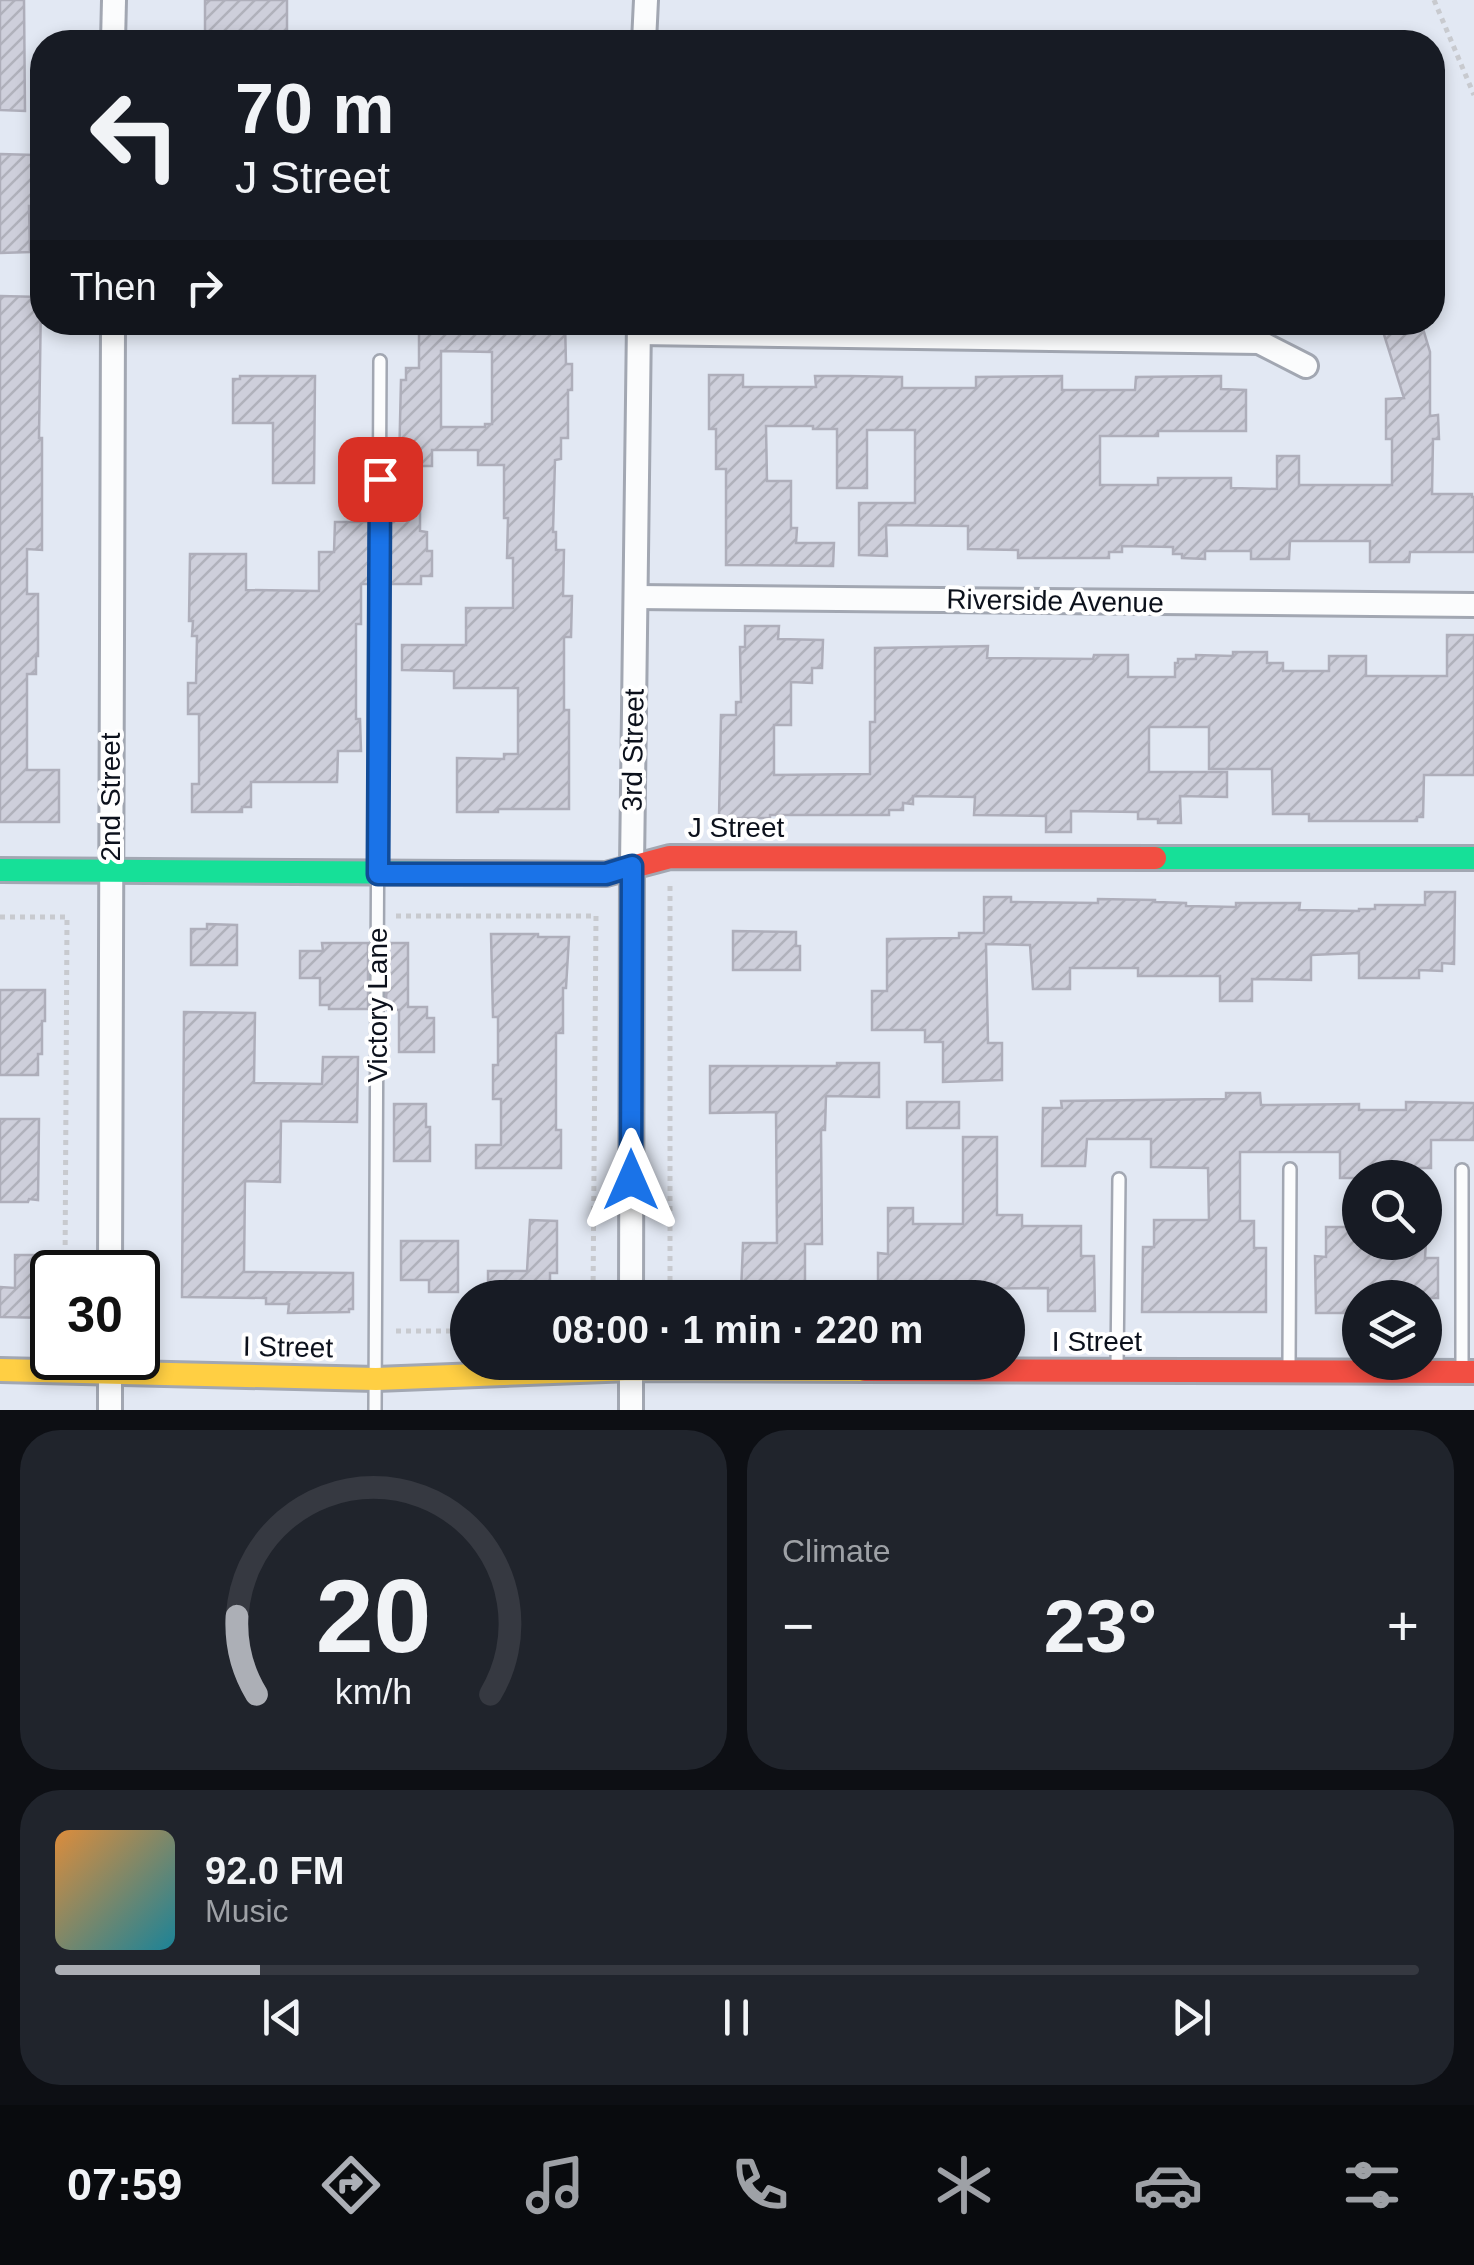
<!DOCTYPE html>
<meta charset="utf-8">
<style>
:root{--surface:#171b24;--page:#20242c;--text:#f1f3f6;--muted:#9ea1a6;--line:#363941;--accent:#acafb6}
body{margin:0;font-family:Arial,sans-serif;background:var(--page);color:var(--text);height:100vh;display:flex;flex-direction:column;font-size:38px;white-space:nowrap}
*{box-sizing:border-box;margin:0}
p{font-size:32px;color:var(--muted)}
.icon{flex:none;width:55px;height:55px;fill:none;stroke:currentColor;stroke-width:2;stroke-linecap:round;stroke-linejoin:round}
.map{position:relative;height:1410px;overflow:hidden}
.details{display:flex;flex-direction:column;gap:20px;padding:20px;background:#0d0f14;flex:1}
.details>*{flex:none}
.hud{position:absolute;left:30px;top:30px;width:1415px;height:305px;border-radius:40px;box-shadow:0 5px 15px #0003;background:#171b24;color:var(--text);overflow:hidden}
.buttons{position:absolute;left:1342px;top:1160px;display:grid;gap:20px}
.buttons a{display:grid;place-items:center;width:100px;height:100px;border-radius:50%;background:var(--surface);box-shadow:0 5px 15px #0003;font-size:50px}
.speed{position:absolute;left:30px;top:1250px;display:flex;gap:20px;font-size:50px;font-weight:700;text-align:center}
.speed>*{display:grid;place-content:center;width:130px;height:130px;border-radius:50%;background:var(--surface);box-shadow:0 5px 15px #0003;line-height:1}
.speed .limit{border:5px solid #111;border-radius:15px;background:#fff;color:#111}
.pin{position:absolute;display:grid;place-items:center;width:85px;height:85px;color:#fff;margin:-42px;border-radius:20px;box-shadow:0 5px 15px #0006}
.me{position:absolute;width:110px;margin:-55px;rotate:0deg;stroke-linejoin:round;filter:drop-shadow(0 0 8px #0008)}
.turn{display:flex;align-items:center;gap:35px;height:210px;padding:0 40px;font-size:45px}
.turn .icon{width:130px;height:130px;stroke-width:2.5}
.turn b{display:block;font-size:70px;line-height:85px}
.then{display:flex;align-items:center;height:95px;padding:0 40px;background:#0003;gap:20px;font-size:38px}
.big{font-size:75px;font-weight:700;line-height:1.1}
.details .card{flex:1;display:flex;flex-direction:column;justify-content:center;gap:15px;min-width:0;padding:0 35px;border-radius:40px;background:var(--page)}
.details .dial{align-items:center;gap:0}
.dial svg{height:260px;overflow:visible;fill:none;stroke:var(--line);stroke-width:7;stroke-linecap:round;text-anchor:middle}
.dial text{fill:var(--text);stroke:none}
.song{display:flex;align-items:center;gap:30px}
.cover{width:120px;height:120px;border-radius:15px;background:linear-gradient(135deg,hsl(30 70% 55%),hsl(190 70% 35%))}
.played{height:10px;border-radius:5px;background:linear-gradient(90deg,var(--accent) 15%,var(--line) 15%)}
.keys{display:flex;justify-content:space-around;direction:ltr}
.heat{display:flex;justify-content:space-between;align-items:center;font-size:55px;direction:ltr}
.details .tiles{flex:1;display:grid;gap:20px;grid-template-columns:1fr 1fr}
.card:last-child{grid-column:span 2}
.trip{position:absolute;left:450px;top:1280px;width:575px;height:100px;border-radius:50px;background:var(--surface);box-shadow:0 5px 15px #0003;font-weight:700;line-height:100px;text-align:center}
.menu{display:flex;height:160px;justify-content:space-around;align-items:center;background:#090b0e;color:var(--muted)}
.menu .icon{width:70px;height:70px}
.menu .on{color:var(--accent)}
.menu b{font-size:45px;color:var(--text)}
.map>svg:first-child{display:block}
.building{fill:url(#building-hatch);stroke:#aeaeba;stroke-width:2.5;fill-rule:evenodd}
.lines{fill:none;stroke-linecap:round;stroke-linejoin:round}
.lane-casing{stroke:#a2a7b2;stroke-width:16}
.street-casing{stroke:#a2a7b2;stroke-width:28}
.fast-casing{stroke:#a2a7b2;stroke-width:28}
.slow-casing{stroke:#a2a7b2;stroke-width:28}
.jam-casing{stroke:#a2a7b2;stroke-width:28}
.path{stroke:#c8cacf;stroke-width:5;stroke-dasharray:5 5;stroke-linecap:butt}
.lane{stroke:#fbfcfd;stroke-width:11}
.street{stroke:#fbfcfd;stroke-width:22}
.fast{stroke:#16e098;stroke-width:22}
.slow{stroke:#ffcf43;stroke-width:22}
.jam{stroke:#f24e42;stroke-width:22}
.route-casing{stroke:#114b97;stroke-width:25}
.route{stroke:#1a73e8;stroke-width:18}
.labels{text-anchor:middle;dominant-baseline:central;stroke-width:8;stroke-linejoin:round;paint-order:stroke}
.street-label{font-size:28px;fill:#0c111c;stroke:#fff}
</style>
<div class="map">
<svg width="1474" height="1410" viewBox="0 0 1474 1410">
<defs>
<pattern id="building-hatch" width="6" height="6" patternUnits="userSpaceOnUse" patternTransform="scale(2.5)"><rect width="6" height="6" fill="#cecfdb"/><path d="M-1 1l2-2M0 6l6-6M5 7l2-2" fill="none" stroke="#b0b1bb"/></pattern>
</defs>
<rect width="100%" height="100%" fill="#e2e8f3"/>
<g class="building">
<polygon points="0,0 24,0 25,111 0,110"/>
<polygon points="205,0 287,0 287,42 260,42 260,38 205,37"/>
<polygon points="0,154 35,155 35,198 33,206 29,206 30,252 0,253"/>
<polygon points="0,296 41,297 39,438 42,438 42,550 27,549 27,594 38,594 38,656 36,656 36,674 27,674 27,770 59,770 59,822 0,822"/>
<path d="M 419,322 L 453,322 L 452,329 L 501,330 L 501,322 L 565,322 L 566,364 L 572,364 L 572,390 L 568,390 L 568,438 L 561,438 L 561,459 L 555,460 L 553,532 L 556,532 L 556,550 L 564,550 L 563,596 L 572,596 L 571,637 L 564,637 L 564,710 L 569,710 L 569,809 L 498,809 L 498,812 L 457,812 L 457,758 L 504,759 L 504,754 L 518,754 L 518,688 L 454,688 L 454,671 L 402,670 L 402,645 L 466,645 L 466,608 L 513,608 L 513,558 L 507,558 L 508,518 L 504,518 L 504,465 L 478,465 L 478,450 L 432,450 L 432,466 L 420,466 L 420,531 L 427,532 L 427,551 L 432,551 L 432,576 L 421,576 L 421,584 L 388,584 L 389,522 L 394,522 L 394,507 L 398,507 L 401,380 L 406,380 L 406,368 L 419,368 ZM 441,351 L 492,352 L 492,424 L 485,424 L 485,427 L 441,427 Z"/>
<polygon points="1380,322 1421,322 1430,352 1430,416 1438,415 1439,439 1433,439 1432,494 1472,494 1472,497 1474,497 1474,552 1410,552 1409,562 1370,562 1370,541 1290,541 1289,559 1251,559 1251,551 1205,551 1205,559 1182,558 1182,554 1173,554 1173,547 1122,546 1122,552 1109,552 1109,558 1018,558 1018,550 968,549 968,526 886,525 887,556 859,555 859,503 915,503 915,430 867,430 867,488 837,488 837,429 813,429 813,426 766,426 767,481 791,481 791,528 797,528 796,543 834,543 833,566 726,565 726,469 716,469 716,429 709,429 709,375 743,375 743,387 816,387 815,376 850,376 902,377 902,388 976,388 976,377 1062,376 1062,390 1135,390 1136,377 1221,376 1221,389 1246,390 1246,431 1158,431 1158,436 1100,436 1100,485 1158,485 1158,478 1231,478 1231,488 1277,489 1277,456 1299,456 1299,485 1392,485 1392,439 1386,439 1386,399 1404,398"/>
<polygon points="240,376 315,376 314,483 273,483 273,423 233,423 233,379 240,379"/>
<polygon points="335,522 370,522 370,584 361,584 361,624 356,624 356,719 360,719 361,751 338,751 337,782 251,782 251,807 242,807 242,812 192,812 192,784 199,784 199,714 188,714 188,683 196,683 197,636 192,636 193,621 189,621 190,554 246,554 246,590 319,591 319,552 334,552"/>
<polygon points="745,626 779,626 778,639 823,640 822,668 812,668 812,683 791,682 791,725 774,725 774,775 870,774 870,722 875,722 875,648 988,646 987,658 1093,659 1094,655 1128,655 1128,677 1175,677 1175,663 1178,663 1178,659 1196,659 1196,655 1233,656 1233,652 1267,652 1267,663 1283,663 1283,671 1329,671 1329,656 1366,656 1366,676 1447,676 1447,635 1474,635 1474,775 1424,775 1423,817 1417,817 1417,821 1309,821 1309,814 1273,814 1272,769 1209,769 1209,727 1149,727 1149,772 1227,772 1227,797 1180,796 1181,823 1158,823 1158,819 1138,819 1138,812 1071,811 1071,832 1046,832 1046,816 974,815 975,797 913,796 913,804 903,803 903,810 889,810 889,815 770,815 770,818 719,818 721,715 736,715 736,702 741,702 740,647 745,647"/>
<polygon points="1425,892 1455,892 1454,964 1442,963 1442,971 1419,970 1419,978 1359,978 1359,953 1311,955 1311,980 1252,979 1252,1001 1220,1001 1220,976 1138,976 1138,968 1070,968 1070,989 1033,989 1030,945 986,944 988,1043 1002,1043 1002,1080 943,1082 943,1042 925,1042 925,1030 872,1030 872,991 887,991 887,939 959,938 959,933 984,933 984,897 1011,897 1011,902 1098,903 1098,899 1155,900 1155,902 1186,903 1186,906 1236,907 1236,903 1300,903 1299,910 1359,911 1359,909 1375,909 1375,905 1425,905"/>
<polygon points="207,924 237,925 237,965 191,965 191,929 207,929"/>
<polygon points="733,931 796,932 796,946 800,946 800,970 733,970"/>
<polygon points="491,934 538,934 538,937 569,937 566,988 563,988 563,1033 556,1033 556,1130 561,1130 561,1168 476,1168 476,1145 501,1145 501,1099 493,1099 493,1065 498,1065 498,1017 493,1017"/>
<polygon points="322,943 368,943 368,1009 329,1009 329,1005 320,1005 320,978 300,978 300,951 323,951"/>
<polygon points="387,943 408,943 408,1007 427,1007 427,1018 434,1018 434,1052 399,1052 399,1010 386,1009"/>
<polygon points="0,990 45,990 45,1021 42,1021 42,1054 38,1054 38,1075 0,1075"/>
<polygon points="184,1012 255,1013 254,1083 322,1084 323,1057 358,1057 357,1122 281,1121 280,1182 245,1181 244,1272 353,1273 353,1309 349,1309 349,1312 288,1313 289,1304 266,1304 266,1298 182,1297"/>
<polygon points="837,1063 879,1063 879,1097 826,1096 825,1130 821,1130 822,1244 805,1244 805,1293 741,1292 743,1243 777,1243 776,1112 710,1113 710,1066 837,1066"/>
<polygon points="1226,1093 1260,1093 1261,1105 1359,1104 1359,1110 1406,1110 1406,1102 1474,1103 1474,1140 1431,1140 1431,1168 1371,1168 1371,1178 1340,1178 1340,1152 1240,1152 1240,1221 1254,1221 1254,1248 1266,1248 1266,1312 1142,1312 1143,1247 1154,1247 1154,1220 1209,1220 1208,1168 1151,1167 1151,1139 1087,1139 1085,1166 1042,1166 1043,1108 1062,1108 1061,1101 1226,1099"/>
<rect x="907" y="1102" width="52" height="26"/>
<polygon points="394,1104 426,1104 426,1127 430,1127 430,1161 394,1161"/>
<polygon points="0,1119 39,1119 38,1200 29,1199 28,1202 0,1202"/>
<polygon points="963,1137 997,1137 997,1215 1022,1215 1022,1226 1081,1226 1081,1256 1094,1256 1095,1311 1048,1311 1048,1288 936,1289 936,1293 878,1292 878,1253 888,1254 888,1208 913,1208 913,1224 963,1224"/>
<polygon points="530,1220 557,1221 557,1273 550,1273 550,1298 488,1298 488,1271 527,1271"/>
<polygon points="1326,1227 1359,1227 1359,1242 1426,1242 1425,1258 1438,1258 1438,1298 1359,1298 1359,1313 1316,1313 1315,1256 1326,1257"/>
<polygon points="401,1241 458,1241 458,1292 429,1292 429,1280 401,1280"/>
<polygon points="15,1255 52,1255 52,1318 0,1317 0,1287 15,1288"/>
</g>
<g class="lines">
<g class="lane-casing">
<g id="lane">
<polyline points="1117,1367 1119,1179"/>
<polyline points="1289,1367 1290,1169"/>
<polyline points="1462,1368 1462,1170"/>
<polyline points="375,1410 380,361"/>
</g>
</g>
<g class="street-casing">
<g id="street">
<polyline points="113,42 114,0"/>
<polyline points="644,42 646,0"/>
<polyline points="639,333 1259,342 1306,366"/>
<polyline points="636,597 1474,605"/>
<polyline points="110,1272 113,322"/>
<polyline points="631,1298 632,866 639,322"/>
<polyline points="110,1410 110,1361"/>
<polyline points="631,1410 631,1362"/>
</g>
</g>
<g class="fast-casing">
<g id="fast">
<polyline points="1155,858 1474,858"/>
<polyline points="0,870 457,873"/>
</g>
</g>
<g class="slow-casing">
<polyline id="slow" points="0,1370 376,1379 631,1369 865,1370"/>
</g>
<g class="jam-casing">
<g id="jam">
<polyline points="457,873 606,874 670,857 1155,858"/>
<polyline points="865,1370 1474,1372"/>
</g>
</g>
<g class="path">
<polyline points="1434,0 1474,95"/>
<polyline points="670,886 670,1298"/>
<polyline points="396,916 596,916 593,1298"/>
<polyline points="0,917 67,917 65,1272"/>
<polyline points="396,1331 468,1331"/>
</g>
<use href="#lane" class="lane"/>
<use href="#street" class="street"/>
<use href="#fast" class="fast"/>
<use href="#slow" class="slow"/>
<use href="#jam" class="jam"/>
</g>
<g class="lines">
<g class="route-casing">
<polyline id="route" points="380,479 378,874 606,874 632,866 631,1180"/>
</g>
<use href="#route" class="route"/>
</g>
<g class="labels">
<g class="street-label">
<text transform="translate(1055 601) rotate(1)">Riverside Avenue</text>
<text transform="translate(633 750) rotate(-89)">3rd Street</text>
<text transform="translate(110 797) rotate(-90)">2nd Street</text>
<text x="736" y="827">J Street</text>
<text transform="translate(377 1005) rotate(-90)">Victory Lane</text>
<text x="1097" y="1341">I Street</text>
<text transform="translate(288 1347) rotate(1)">I Street</text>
</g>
</g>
</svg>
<div class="buttons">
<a><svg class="icon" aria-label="search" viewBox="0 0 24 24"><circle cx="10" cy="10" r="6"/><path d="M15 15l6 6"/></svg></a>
<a><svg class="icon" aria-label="layers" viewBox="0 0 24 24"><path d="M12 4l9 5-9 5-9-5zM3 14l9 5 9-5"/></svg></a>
</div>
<div class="speed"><div class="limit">30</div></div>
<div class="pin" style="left:380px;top:479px;background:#d93025"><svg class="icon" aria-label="arrive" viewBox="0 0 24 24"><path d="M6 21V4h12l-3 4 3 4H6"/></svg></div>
<svg class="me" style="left:631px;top:1180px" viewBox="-20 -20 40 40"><path d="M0-17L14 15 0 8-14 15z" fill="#1a73e8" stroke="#fff" stroke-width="4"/></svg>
<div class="trip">08:00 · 1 min · 220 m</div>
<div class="hud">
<div class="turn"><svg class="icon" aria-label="left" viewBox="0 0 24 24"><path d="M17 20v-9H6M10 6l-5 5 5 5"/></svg><div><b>70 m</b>J Street</div></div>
<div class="then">Then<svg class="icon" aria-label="right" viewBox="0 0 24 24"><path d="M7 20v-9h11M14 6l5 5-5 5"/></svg></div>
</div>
</div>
<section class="details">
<div class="tiles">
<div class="card dial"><svg viewBox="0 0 100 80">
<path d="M14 69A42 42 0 1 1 86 69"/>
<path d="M14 69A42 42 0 0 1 8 45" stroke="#acafb6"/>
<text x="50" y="56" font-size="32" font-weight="700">20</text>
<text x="50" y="72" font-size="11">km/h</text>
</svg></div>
<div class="card"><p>Climate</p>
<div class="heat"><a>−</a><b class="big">23°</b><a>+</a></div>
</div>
<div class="card">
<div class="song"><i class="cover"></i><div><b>92.0 FM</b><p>Music</p></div></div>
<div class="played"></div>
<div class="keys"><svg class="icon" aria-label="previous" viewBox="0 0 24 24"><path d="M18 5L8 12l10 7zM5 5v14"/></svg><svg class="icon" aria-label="pause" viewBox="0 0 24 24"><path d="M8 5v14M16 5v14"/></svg><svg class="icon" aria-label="next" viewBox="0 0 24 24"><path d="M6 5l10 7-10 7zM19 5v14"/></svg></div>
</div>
</div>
</section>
<nav class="menu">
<b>07:59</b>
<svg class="icon on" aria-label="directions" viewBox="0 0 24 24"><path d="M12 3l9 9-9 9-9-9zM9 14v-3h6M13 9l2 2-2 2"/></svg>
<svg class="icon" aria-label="music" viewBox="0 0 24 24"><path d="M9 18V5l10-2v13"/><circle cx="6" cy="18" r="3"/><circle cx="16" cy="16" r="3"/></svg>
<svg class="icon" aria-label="phone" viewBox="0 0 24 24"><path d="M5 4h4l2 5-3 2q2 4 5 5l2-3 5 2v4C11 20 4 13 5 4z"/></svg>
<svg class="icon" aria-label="climate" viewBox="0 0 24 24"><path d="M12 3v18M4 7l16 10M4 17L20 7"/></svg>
<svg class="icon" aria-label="car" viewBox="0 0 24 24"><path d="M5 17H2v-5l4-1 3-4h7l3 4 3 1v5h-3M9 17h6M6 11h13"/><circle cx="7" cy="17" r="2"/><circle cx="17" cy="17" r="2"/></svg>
<svg class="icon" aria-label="filters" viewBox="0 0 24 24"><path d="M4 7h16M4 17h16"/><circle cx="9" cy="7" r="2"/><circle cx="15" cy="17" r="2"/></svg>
</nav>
